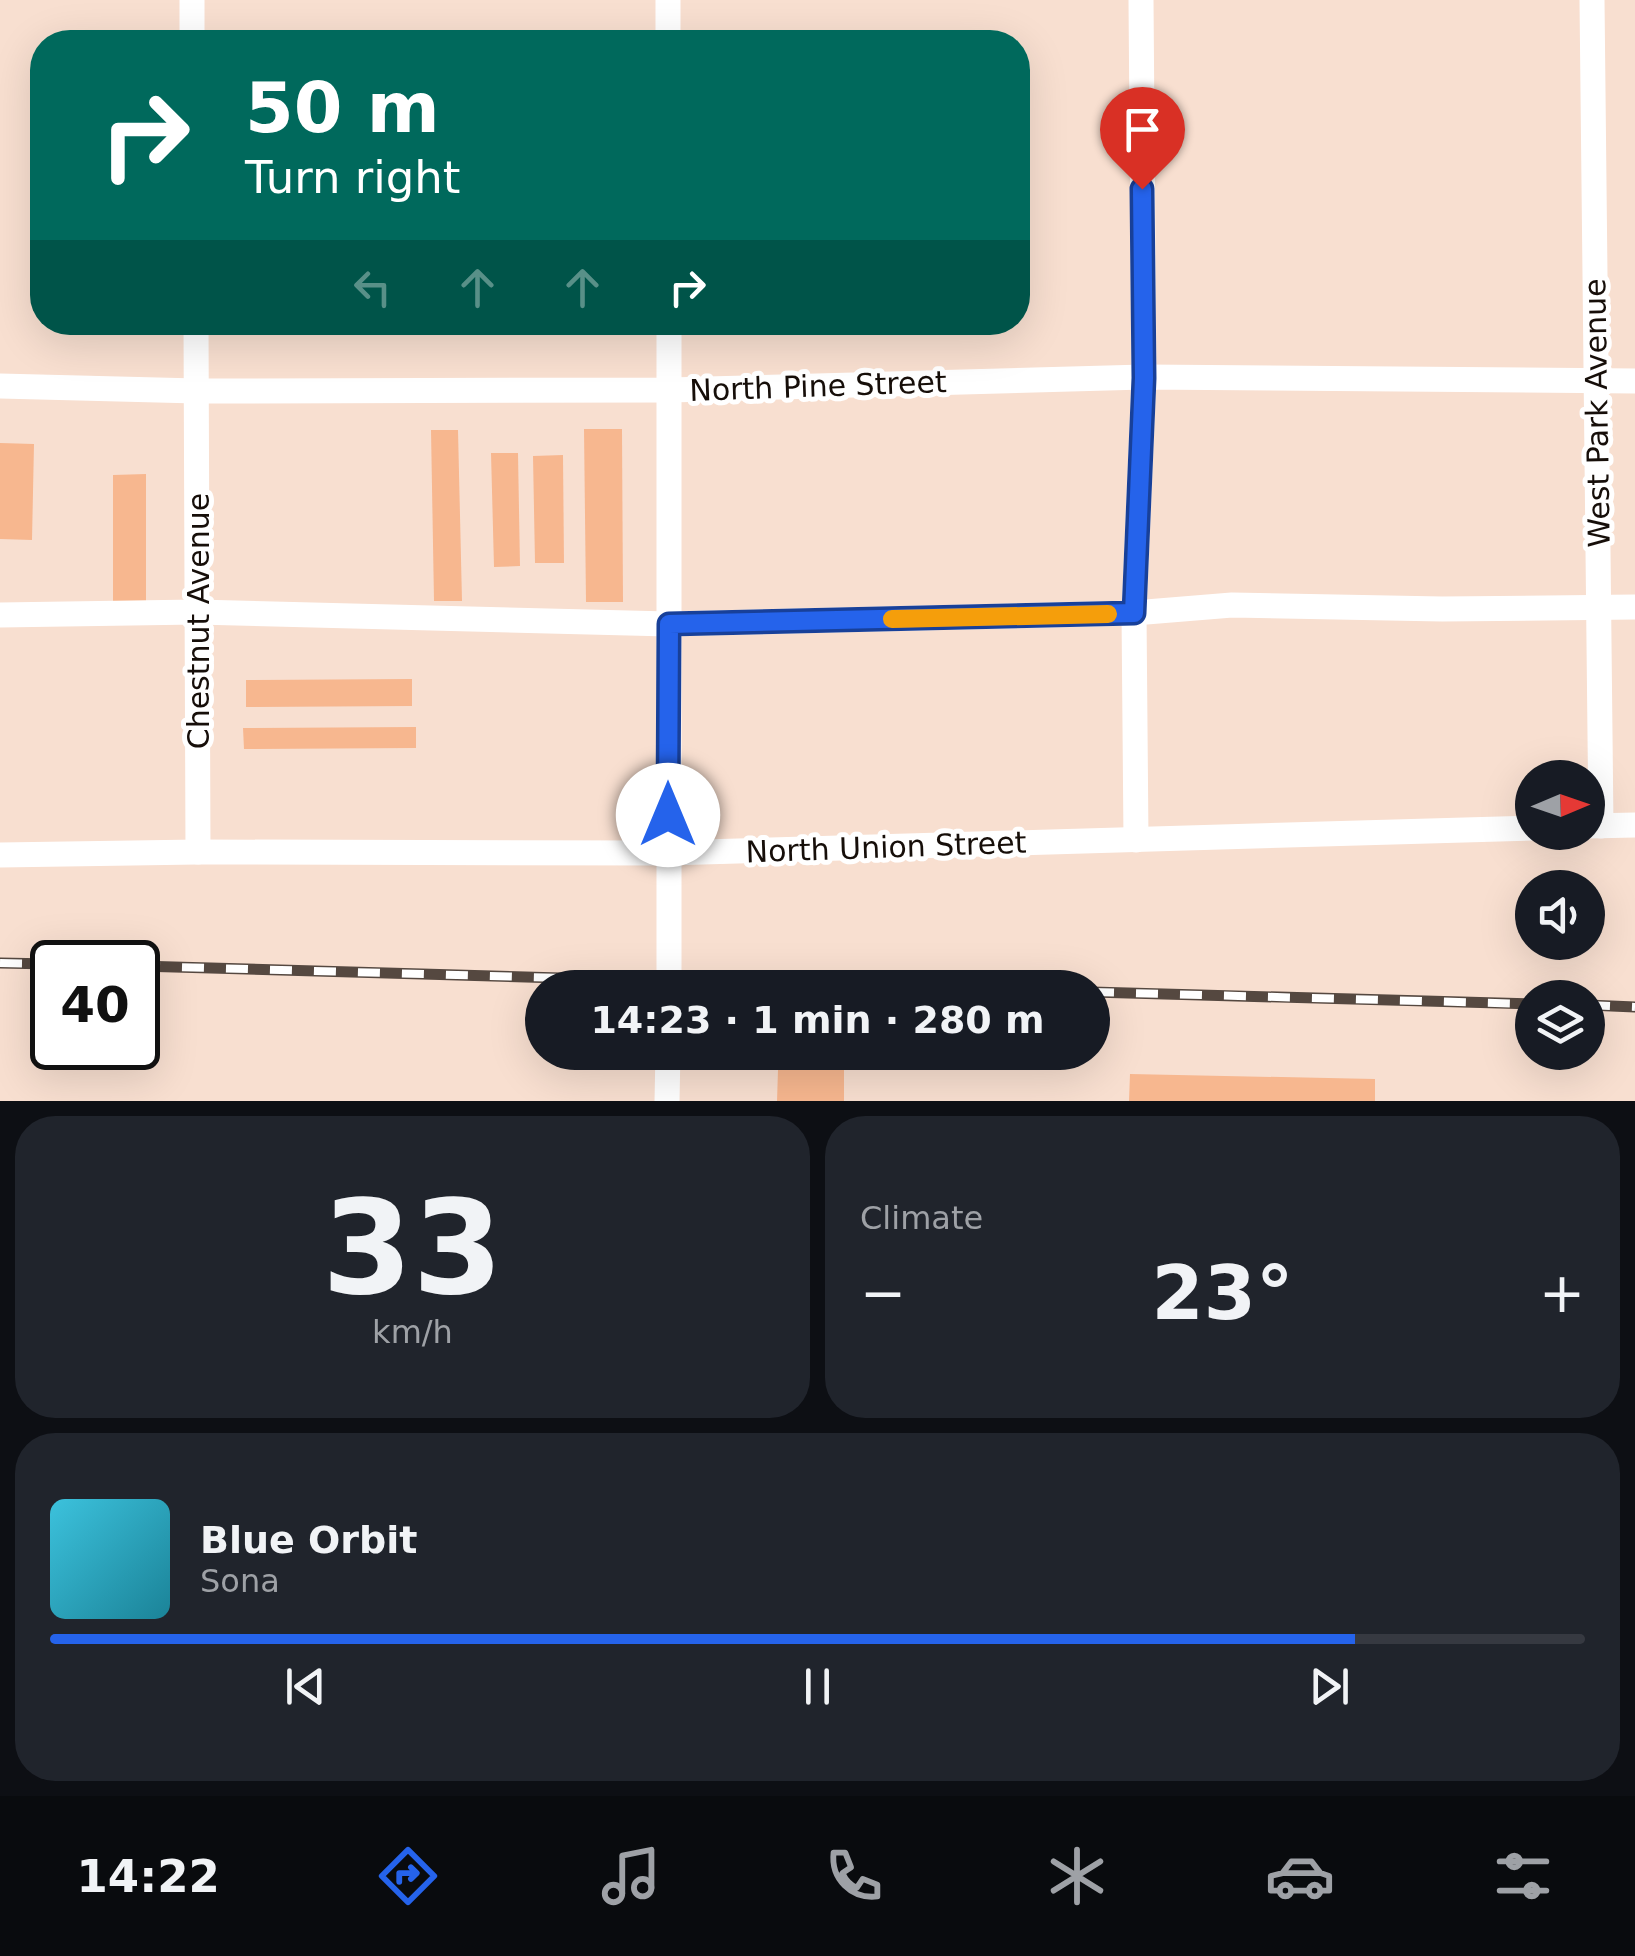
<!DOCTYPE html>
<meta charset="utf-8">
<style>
:root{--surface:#171b24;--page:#20242c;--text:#f1f3f6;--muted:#9ea1a6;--line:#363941;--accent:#2563eb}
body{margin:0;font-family:"DejaVu Sans",sans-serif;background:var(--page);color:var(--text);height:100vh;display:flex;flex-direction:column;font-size:38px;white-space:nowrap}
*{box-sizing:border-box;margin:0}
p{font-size:32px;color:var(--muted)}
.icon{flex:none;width:55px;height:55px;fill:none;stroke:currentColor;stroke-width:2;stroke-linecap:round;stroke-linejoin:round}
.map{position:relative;height:1101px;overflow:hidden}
.panel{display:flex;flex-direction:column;gap:15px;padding:15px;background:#0d0f14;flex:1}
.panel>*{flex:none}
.hud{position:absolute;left:30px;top:30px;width:1000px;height:305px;border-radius:40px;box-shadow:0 10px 40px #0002;background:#00695c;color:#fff;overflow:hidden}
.needle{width:65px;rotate:88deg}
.controls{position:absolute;left:1515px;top:760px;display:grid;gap:20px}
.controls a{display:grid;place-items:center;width:90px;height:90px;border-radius:50%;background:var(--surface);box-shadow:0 10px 40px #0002;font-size:50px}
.speed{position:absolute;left:30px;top:940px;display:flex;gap:20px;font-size:50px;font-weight:700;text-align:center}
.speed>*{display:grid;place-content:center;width:130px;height:130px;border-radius:50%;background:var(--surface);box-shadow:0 10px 40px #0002;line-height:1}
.speed .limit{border:5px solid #111;border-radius:15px;background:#fff;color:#111}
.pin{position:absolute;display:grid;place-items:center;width:85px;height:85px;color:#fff;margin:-102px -42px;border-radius:50% 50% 50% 0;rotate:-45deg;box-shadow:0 0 10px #0007}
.pin .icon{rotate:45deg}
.me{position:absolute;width:110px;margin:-55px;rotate:0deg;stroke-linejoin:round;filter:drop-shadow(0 0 8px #0008)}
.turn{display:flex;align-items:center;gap:35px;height:210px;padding:0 50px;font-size:45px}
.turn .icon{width:130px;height:130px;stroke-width:2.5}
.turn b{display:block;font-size:70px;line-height:85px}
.lanes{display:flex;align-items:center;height:95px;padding:0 50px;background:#0003;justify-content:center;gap:50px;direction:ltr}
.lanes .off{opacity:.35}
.big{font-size:75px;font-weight:700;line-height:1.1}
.panel .widget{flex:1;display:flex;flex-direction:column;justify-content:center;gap:15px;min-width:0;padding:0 35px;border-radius:40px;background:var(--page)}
.panel .dial{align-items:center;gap:0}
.dial b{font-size:130px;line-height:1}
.song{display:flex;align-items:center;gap:30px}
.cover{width:120px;height:120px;border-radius:15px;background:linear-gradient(135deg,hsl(190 70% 55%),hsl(190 70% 35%))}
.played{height:10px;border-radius:5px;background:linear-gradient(90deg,var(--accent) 85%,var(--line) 85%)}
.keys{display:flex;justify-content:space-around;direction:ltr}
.heat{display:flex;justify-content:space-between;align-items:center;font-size:55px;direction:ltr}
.panel .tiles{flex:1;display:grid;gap:15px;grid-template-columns:1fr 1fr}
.widget:last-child{grid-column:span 2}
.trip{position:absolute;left:525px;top:970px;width:585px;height:100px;border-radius:50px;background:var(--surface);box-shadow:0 10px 40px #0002;font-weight:700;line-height:100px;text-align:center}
.menu{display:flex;height:160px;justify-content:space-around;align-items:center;background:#090b0e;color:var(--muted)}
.menu .icon{width:70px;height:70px}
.menu .selected{color:var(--accent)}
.menu b{font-size:45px;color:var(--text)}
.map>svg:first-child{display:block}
.building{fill:#f7b78f}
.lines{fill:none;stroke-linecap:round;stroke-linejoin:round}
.minor{stroke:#fff;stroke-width:25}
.rail-casing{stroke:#554840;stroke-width:11}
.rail{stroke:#fff;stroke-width:8;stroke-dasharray:22;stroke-linecap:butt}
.route-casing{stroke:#184099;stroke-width:25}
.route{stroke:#2563eb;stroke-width:18}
.slow{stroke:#f59e0b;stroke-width:18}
.labels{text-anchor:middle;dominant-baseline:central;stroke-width:10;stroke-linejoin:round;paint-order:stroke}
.street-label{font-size:30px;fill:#160e09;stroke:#fff}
</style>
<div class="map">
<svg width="1635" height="1101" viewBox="0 0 1635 1101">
<rect width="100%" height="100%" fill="#f8dfd0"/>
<g class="building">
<polygon points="584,429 622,429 623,602 586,602"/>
<polygon points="431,430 458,430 462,601 434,601"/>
<polygon points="0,443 34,444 32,540 0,539"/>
<polygon points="491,453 518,453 520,566 494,567"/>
<polygon points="563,455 564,563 535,563 533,456"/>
<polygon points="146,474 146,601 113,602 113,475"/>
<polygon points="412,679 412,706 246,707 246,680"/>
<polygon points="416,727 416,748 244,749 243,728"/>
<polygon points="778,1069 844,1069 844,1101 777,1101"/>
<polygon points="1130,1074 1375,1079 1375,1101 1129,1101"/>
</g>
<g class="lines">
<g class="minor">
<polyline points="192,0 192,42"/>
<polyline points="668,0 668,42"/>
<polyline points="1592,0 1601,826"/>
<polyline points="196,322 198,852"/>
<polyline points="0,386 197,391 670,390 1144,377 1635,381"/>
<polyline points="0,615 197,612 669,624 1134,613 1232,605 1442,609 1635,607"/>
<polyline points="1588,826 1635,825"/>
<polyline points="1136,840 1134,613 1144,377 1141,0"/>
<polyline points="0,855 198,852 668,853 1532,828"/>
<polyline points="669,988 669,322"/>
<polyline points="667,1101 668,1052"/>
</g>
<g class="rail-casing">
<g id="rail">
<polyline points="0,963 52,964"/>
<polyline points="138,966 918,988"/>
<polyline points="1092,992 1532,1004"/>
<polyline points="1588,1005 1635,1007"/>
</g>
</g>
<use href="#rail" class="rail"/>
</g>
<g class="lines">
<g class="route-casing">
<polyline id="route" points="668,815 669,624 1134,613 1144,378 1142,189"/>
</g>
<use href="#route" class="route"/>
<polyline class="slow" points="892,619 1108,614"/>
</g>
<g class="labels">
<g class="street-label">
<text transform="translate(818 386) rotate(-2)">North Pine Street</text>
<text transform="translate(1597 413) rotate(-91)">West Park Avenue</text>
<text transform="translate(198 621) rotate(-90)">Chestnut Avenue</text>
<text transform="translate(886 847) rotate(-2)">North Union Street</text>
</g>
</g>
</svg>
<div class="controls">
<a><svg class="needle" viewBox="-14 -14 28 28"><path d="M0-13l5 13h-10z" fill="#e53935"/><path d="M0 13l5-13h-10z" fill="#9ea1a6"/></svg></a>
<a><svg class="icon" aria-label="sound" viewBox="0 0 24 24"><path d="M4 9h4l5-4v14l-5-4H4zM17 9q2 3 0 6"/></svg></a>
<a><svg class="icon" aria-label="layers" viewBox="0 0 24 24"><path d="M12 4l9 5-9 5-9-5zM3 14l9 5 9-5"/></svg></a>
</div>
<div class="speed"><div class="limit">40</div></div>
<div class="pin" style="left:1142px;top:189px;background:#d93025"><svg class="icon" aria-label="arrive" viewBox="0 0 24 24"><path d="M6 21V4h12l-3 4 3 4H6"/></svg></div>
<svg class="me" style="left:668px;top:815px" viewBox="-20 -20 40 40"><circle r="19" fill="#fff"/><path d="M0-13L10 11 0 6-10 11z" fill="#2563eb"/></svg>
<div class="trip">14:23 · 1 min · 280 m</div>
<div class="hud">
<div class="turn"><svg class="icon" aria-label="right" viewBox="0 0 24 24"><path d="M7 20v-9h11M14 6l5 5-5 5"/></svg><div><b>50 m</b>Turn right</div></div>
<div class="lanes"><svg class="icon off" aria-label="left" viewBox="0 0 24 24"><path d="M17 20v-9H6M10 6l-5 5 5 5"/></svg><svg class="icon off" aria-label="ahead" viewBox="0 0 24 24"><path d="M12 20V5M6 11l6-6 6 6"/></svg><svg class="icon off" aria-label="ahead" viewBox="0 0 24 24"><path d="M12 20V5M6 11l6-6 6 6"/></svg><svg class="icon" aria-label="right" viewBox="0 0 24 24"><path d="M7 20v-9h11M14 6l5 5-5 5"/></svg></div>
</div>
</div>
<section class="panel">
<div class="tiles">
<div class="widget dial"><b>33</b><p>km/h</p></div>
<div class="widget"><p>Climate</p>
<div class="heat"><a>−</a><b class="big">23°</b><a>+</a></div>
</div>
<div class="widget">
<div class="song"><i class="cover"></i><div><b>Blue Orbit</b><p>Sona</p></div></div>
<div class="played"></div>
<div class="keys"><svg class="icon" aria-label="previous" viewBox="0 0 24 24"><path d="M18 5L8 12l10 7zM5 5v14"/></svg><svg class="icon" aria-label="pause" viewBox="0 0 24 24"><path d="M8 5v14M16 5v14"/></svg><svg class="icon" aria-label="next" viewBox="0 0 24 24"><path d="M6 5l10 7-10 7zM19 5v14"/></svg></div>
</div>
</div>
</section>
<nav class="menu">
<b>14:22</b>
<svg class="icon selected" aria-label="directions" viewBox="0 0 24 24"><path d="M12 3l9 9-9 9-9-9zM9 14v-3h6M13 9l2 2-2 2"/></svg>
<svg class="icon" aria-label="music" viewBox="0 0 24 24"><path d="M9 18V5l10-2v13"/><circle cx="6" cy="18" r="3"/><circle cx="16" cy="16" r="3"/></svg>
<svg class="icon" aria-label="phone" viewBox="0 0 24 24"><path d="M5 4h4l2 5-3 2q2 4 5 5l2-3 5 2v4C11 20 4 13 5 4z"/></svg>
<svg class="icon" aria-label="climate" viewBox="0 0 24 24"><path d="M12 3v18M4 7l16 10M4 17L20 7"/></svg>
<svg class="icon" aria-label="car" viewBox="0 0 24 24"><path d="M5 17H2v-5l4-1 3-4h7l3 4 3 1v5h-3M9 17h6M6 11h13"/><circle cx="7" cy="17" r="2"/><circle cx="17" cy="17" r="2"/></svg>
<svg class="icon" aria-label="filters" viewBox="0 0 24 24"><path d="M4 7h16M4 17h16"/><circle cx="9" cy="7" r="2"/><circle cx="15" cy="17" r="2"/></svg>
</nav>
